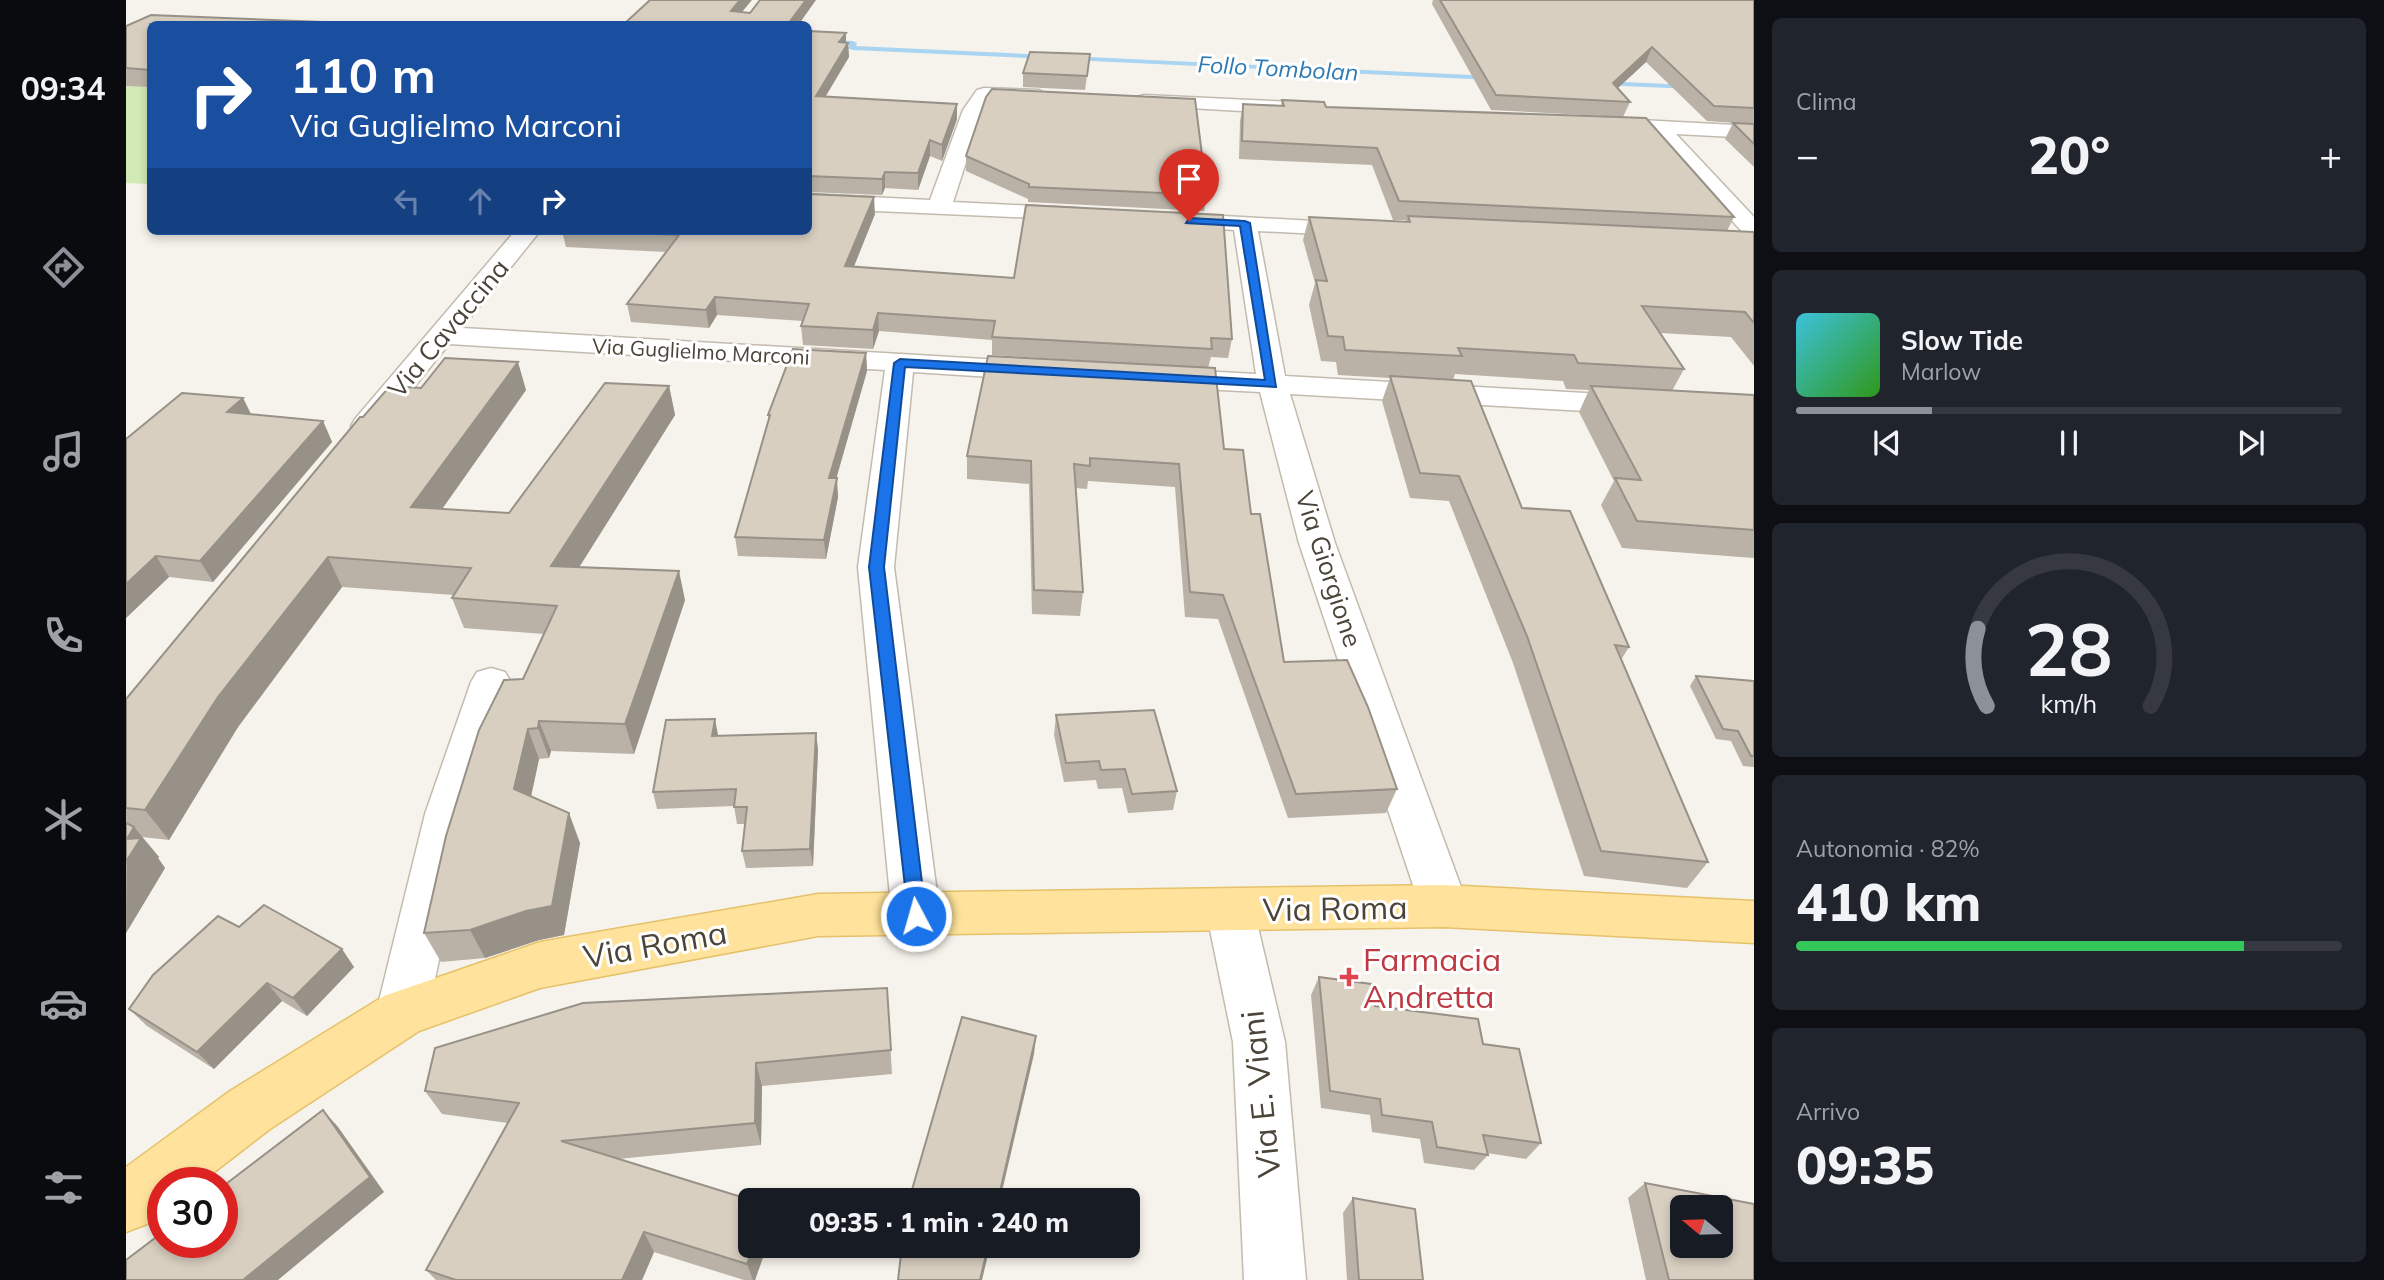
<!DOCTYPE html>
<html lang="it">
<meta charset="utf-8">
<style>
:root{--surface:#171b24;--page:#20242c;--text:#f1f3f6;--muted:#9ea1a6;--line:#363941;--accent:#8c9099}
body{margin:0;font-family:Mulish,sans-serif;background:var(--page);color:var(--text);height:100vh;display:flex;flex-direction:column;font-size:26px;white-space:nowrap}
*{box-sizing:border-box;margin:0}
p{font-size:23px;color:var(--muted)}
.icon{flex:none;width:38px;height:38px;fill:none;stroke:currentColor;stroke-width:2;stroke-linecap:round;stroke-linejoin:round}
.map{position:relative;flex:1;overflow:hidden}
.panel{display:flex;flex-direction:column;gap:18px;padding:18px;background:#0d0f14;width:630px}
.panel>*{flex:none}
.banner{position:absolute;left:21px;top:21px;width:665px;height:214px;border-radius:10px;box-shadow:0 4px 10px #0003;background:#1a4fa0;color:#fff;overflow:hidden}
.needle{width:46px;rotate:289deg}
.buttons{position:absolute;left:1544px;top:1195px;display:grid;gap:14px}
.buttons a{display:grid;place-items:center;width:63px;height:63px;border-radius:10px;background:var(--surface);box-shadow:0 4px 10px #0003;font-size:35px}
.speed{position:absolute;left:21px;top:1167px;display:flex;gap:14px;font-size:35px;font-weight:700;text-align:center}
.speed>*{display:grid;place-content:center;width:91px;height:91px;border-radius:50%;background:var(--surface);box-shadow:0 4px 10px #0003;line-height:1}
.speed .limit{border:10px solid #d22;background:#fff;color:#111}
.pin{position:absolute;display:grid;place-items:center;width:60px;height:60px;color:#fff;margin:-72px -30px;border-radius:50% 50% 50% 0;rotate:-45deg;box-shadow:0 0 7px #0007}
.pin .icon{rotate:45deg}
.me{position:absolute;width:77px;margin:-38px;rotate:354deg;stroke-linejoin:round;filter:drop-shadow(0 0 5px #0008)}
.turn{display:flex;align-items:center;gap:24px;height:147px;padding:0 28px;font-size:32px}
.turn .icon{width:91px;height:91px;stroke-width:2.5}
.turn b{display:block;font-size:49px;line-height:60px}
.lanes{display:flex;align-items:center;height:66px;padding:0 28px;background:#0003;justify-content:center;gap:35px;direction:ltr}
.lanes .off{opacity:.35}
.big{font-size:52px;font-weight:800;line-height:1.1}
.panel .widget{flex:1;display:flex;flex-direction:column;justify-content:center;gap:10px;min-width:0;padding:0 24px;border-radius:10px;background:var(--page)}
.panel .dial{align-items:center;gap:0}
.dial svg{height:182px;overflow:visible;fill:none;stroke:var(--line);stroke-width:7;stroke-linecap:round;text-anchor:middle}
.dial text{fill:var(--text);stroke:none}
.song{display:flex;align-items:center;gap:21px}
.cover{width:84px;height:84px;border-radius:10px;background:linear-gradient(135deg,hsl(190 70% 55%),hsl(110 70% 35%))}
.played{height:7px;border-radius:4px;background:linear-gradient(90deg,var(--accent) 25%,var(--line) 25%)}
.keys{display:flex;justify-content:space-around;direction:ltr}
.heat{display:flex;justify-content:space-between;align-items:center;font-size:38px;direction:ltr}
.charge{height:10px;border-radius:5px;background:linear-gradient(90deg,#34c759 82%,var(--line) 0)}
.trip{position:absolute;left:612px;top:1188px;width:402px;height:70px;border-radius:10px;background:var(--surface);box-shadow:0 4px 10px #0003;font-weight:800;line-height:70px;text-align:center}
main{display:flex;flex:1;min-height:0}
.menu{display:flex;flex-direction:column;width:126px;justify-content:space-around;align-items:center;background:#090b0e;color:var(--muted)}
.menu .icon{width:49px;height:49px}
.menu .active{color:var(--accent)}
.menu b{font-size:32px;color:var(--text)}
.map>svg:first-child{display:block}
.green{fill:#d2eab5}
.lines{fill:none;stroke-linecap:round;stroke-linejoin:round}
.stream{fill:#a9d4f2;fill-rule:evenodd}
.minor-casing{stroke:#c2bbae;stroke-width:3}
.major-casing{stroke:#e6c16a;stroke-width:3}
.minor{fill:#fff;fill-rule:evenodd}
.major{fill:#ffe39c;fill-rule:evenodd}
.wall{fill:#bab2a6}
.shaded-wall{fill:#979187}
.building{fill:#d8cfc1;stroke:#979187;stroke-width:2;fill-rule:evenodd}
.route{fill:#1a73e8;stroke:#114b97;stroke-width:2}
.health-dot{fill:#e0444e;stroke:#fff;stroke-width:2.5}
.labels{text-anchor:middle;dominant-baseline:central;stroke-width:6;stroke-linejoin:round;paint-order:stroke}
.far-street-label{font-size:21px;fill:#4b4439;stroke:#fff}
.far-water-label{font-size:23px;font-style:italic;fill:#2e7ab2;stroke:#fff}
.street-label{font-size:26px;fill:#4b4439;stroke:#fff}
.near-street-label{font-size:32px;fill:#4b4439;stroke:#fff}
.near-health-label{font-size:32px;fill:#be3a42;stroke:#fff;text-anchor:start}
</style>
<main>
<nav class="menu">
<b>09:34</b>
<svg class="icon active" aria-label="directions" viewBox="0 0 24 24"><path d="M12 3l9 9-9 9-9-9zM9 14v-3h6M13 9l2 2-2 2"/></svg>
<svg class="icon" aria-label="music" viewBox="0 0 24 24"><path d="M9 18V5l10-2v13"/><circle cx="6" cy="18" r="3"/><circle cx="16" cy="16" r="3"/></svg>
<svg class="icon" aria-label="phone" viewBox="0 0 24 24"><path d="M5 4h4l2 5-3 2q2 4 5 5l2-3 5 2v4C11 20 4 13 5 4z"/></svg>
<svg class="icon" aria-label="climate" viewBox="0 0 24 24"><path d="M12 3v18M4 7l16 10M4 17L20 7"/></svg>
<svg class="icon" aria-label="car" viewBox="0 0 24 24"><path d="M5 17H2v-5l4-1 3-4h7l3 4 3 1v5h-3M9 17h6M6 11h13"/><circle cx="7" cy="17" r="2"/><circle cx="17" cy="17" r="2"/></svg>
<svg class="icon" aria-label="filters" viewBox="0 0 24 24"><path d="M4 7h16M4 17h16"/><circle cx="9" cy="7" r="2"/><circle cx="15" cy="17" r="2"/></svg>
</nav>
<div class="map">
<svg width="1628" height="1280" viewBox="0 0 1628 1280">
<rect width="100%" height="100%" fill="#f6f3ec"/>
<polygon class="green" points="24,24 24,184 0,183 0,32"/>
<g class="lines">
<g class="stream">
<polygon points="682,39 727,41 731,43 730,46 922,55 926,57 922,59 726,50 722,48 723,45 682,43"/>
<polygon points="941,56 1366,76 1370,78 1366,80 944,60"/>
<polygon points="1473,81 1565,85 1569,87 1565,89 1476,85"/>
</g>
<g class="minor-casing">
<g id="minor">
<polygon points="858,88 913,90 923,96 913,102 864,100 857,110 827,202 950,208 958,210 962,215 958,220 682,208 682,194 804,200 837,110 851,90"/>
<polygon points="1018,95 1168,102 1178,108 1168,114 1011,105 1008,101 1011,97"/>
<polygon points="1476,118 1628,126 1628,138 1550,134 1628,217 1628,238 1620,236 1526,133 1469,128 1466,124 1469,120"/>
<polygon points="1045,213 1241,224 1245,229 1241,234 1233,236 1132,231 1159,376 1511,396 1522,399 1526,405 1522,411 1511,414 1164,394 1209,543 1342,906 1335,921 1318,927 1301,921 1294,906 1173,543 1134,392 1037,387 1027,384 1022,378 1027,372 1037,369 1130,374 1108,230 1037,225 1033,220 1037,215"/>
<polygon points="389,231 414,231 336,328 910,362 920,365 924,371 920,377 910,380 787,372 768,567 814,916 807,931 790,937 773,931 766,916 732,567 759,370 323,344 251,433 240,435 229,433 225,426 229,419"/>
<polygon points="365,668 379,672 385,682 343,814 302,1013 294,1030 276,1037 258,1030 250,1013 299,814 345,682 351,672"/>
<polygon points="1104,889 1121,895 1128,910 1159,1042 1180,1280 1118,1280 1107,1042 1080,910 1087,895"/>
</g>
</g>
<g class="major-casing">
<polygon id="major" points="1318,885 1628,901 1628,943 1318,927 692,936 414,988 293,1031 144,1129 74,1183 37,1183 37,1211 21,1224 0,1232 0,1167 104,1091 258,996 414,942 692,894"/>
</g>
<use href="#minor" class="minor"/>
<use href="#major" class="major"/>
</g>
<g class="wall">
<polygon points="1307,0 1628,0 1628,167 1599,139 1607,123 1625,124 1581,121 1520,62 1492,88 1504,102 1497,117 1365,110 1306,4"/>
<polygon points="24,24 24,87 0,86 0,26"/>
<polygon points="682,31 722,43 723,57 699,96 831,104 831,119 816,161 804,156 792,190 759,188 756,195 682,192"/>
<polygon points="964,54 959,90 897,87 897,73"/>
<polygon points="1156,100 1200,107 1608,217 1601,231 1628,232 1628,366 1605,337 1534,333 1558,369 1546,391 1628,395 1628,558 1496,548 1475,505 1488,481 1453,412 1463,390 1440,389 1437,381 1329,374 1327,380 1396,508 1503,647 1495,660 1582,862 1561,888 1458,876 1387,663 1323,501 1284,498 1256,401 1264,378 1212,375 1210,362 1195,361 1183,305 1189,283 1177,240 1183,217 1280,222 1280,220 1267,220 1246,165 1113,159 1114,121 1117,104 1155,105"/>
<polygon points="840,156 1081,195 1078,211 902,202 902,199 840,171"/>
<polygon points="749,214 727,266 1106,339 1102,358 1085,357 1082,368 866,355 866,340 753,331 747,349 677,345 675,326 677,321 591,315 583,328 505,322 501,304 540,252 440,247 436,231 682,231"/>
<polygon points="740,353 741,371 710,478 712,497 700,559 612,556 609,537 643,421 642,415"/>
<polygon points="543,386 549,415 453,567 559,600 508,754 425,751 423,758 413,759 405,797 454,843 438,935 413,940 359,958 315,962 298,933 397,679 418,634 338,628 326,598 328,595 216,587 112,727 43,840 16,837 33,857 32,858 39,868 0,933 0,699 237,417 295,388 400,390 316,509 383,513"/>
<polygon points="117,398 125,415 197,421 206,442 87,582 43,577 0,618 0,439"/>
<polygon points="1098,449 1125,514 1158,662 1271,789 1260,813 1162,818 1092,619 1059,617 1049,487 962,481 961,489 950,488 957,592 954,616 906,614 903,484 841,479 841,456"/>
<polygon points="1570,676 1628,681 1628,767 1617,766 1605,741 1590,739 1564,686"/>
<polygon points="930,715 1051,791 1047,810 1002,813 996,788 972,789 970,780 938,782 928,735"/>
<polygon points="690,733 692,750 687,866 620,868 616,851 619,824 611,824 608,806 531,809 527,792 592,736"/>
<polygon points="113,927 228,967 181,1016 156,1001 88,1069 21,1026 3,1009"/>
<polygon points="1193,977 1249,1006 1357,1044 1415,1143 1400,1159 1361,1153 1362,1155 1348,1170 1298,1163 1294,1139 1246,1132 1244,1115 1195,1108 1185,995"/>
<polygon points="761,988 766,1074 636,1086 635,1145 492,1159 625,1246 641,1246 629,1280 618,1280 528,1252 516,1280 310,1280 300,1270 382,1123 316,1114 299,1091"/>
<polygon points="1519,1183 1628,1280 1520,1280 1502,1198"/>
<polygon points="1227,1198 1297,1280 1221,1280 1217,1213"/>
<polygon points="772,1246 864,1246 775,1257 773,1256"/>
</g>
<g class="shaded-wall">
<polygon points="614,0 626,0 606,24 605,11"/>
<polygon points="680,0 690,0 673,24 662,24"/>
<polygon points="720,33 720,45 722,43 723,57 691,111 690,96 713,42"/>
<polygon points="1526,47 1520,62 1481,98 1487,83"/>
<polygon points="831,104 831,119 816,161 816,145"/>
<polygon points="804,140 804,156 792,190 792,173"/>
<polygon points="759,172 759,188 756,195 756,179"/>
<polygon points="748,197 749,214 721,284 719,266"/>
<polygon points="589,297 591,315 583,328 580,310"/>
<polygon points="752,313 753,331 747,349 747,330"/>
<polygon points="740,353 741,371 705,497 703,478"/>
<polygon points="392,362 400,390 297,536 285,507"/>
<polygon points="543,386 549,415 435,596 425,566"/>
<polygon points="117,398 127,418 101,412"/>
<polygon points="197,421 206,442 87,582 74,561"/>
<polygon points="711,478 712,497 700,559 698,540"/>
<polygon points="30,556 43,577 0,618 0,584"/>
<polygon points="202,557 216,587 112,727 43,840 19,810 92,697"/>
<polygon points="553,571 559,600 508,754 499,724"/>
<polygon points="589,719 592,735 590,753 586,736"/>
<polygon points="413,721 425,751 423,758 412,728"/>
<polygon points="402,729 413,759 400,819 388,789"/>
<polygon points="690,733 692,750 687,866 684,849"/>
<polygon points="443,813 454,843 438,935 413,940 359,958 344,930"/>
<polygon points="8,827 33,857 32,858 39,868 0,933 1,839"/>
<polygon points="216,949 228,967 181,1016 167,998"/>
<polygon points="141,983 156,1001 88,1069 71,1052"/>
<polygon points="910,1036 908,1054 874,1200 872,1200"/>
<polygon points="630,1063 636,1086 635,1145 629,1123"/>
<polygon points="197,1110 212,1127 258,1192 152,1280 117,1280"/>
<polygon points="518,1232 528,1252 516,1280 496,1280"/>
<polygon points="628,1246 641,1246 629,1280 627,1280 621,1264"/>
<polygon points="862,1246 864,1246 856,1280 854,1280"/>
</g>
<g class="building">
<polygon points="524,0 614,0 605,11 624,13 634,0 680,0 662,24 498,24"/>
<polygon points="1314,0 1628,0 1628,108 1588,106 1526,47 1487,83 1504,102 1370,95"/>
<polygon points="25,15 246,24 24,24 24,70 0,68 0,26"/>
<polygon points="682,31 720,33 713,42 722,43 690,96 831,104 816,145 804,140 792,173 759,172 756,179 682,176"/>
<polygon points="904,52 964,54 961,76 897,73"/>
<polygon points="866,89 1069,99 1081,195 903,187 903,184 840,156 860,97"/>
<polygon points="1156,100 1198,102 1200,107 1520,118 1608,217 1273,201 1251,148 1116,141 1117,104 1158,106"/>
<polygon points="1607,123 1628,124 1628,144"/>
<polygon points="682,194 748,197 719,266 888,278 900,205 1097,215 1106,339 1085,338 1086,349 866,337 869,321 752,313 747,330 675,326 683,304 589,297 580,310 501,304 553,235 465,231 682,231"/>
<polygon points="1282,216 1628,232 1628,323 1619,312 1516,306 1558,369 1452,363 1448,355 1332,348 1336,356 1219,350 1217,337 1202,336 1190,280 1201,281 1183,217 1284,222"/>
<polygon points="667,349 740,353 703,478 711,478 698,540 609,537 644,415 642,415"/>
<polygon points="862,356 1089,368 1098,449 1117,450 1125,514 1134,514 1158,662 1221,660 1242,707 1271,789 1170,794 1097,595 1064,592 1053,464 964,458 964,466 948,464 957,592 908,590 905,461 841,456"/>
<polygon points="319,358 392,362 285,507 383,513 479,383 543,386 425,566 553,571 499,724 413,721 412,728 402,729 388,789 443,813 426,906 400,911 344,930 298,933 320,836 353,730 378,680 397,679 431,606 326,598 345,568 202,557 92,697 19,810 0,808 0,699 234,417 237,417 264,386 295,388"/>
<polygon points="1264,376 1345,381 1396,508 1444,511 1503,647 1489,645 1582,862 1475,851 1401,636 1333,476 1294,473"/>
<polygon points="1465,386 1628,395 1628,530 1511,521 1489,478 1515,480"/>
<polygon points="56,393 117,398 101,412 197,421 74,561 30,556 0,584 0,439"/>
<polygon points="1570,676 1628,681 1628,756 1625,756 1612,731 1597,729"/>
<polygon points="1028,710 1051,791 1006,794 999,769 975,770 973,761 940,763 930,715"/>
<polygon points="589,719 586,736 690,733 684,849 616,851 621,807 608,807 610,789 527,792 540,720"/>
<polygon points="0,823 8,827 1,839 15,838 0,862"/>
<polygon points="138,905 216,949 167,998 141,983 71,1052 3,1009 27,975 92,916 113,927"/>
<polygon points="1193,977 1245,984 1249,1006 1352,1019 1357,1044 1393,1049 1415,1143 1357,1135 1362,1155 1311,1147 1306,1122 1256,1115 1254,1099 1204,1091"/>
<polygon points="761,988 765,1050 630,1063 629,1123 435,1141 625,1200 625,1246 628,1246 621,1264 518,1232 496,1280 330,1280 300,1270 393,1103 299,1091 309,1048 457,1003"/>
<polygon points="836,1017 910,1036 872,1200 783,1200"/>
<polygon points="197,1110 244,1177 117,1280 0,1280 0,1260 37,1232 37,1242 96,1242 96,1187"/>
<path d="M 1519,1183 L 1628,1204 L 1628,1280 L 1543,1280 ZM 1556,1208 L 1594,1208 L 1594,1246 L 1556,1246 Z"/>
<polygon points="1227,1198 1289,1209 1297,1280 1233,1280"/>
<polygon points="776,1246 862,1246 854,1280 772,1280"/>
</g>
<polygon class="route" points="1063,218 1119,221 1124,223 1150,387 779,367 758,567 800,916 797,922 790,924 783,922 743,567 768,363 774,359 1139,380 1114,226 1060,223"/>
<path class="health-dot" d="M1219.5 966.5h7v7h7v7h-7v7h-7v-7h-7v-7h7z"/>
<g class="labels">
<g class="far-street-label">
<text transform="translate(575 351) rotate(3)">Via Guglielmo Marconi</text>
</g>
<g class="far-water-label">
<text transform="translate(1152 68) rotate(3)">Follo Tombolan</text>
</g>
<g class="street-label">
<text transform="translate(322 328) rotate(-50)">Via Cavaccina</text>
<text transform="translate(1203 569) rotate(72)">Via Giorgione</text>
</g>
<g class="near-street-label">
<text transform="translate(1209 908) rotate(-1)">Via Roma</text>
<text transform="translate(529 944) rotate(-10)">Via Roma</text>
<text transform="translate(1134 1094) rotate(-96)">Via E. Viani</text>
</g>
<g class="near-health-label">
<text x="1237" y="959">Farmacia<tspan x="1237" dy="37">Andretta</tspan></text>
</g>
</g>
</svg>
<div class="buttons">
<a><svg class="needle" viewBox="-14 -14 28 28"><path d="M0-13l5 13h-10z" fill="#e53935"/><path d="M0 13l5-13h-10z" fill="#9ea1a6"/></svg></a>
</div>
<div class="speed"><div class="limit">30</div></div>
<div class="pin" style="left:1063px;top:221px;background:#d93025"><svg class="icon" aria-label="arrive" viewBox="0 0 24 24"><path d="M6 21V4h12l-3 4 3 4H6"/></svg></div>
<svg class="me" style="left:790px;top:916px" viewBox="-20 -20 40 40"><circle r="17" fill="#1a73e8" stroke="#fff" stroke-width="3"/><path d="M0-11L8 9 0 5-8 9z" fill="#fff"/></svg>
<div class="trip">09:35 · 1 min · 240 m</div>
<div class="banner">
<div class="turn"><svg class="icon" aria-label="right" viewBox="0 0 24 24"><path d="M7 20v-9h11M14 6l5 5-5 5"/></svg><div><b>110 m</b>Via Guglielmo Marconi</div></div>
<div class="lanes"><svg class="icon off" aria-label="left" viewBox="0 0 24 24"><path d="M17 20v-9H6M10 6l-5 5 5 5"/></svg><svg class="icon off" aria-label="ahead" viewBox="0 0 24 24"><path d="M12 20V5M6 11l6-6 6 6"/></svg><svg class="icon" aria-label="right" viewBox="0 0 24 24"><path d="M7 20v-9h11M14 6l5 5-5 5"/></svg></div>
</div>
</div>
<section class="panel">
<div class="widget"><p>Clima</p>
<div class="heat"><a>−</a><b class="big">20°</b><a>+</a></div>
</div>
<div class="widget">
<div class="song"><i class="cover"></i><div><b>Slow Tide</b><p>Marlow</p></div></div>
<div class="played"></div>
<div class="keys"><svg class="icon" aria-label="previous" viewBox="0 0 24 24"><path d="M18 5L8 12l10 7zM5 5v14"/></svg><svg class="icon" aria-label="pause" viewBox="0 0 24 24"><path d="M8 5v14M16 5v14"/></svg><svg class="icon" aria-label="next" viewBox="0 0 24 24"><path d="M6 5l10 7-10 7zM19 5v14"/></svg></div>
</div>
<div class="widget dial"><svg viewBox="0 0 100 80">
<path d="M14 69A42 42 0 1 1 86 69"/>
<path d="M14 69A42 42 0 0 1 10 35" stroke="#8c9099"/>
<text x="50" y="56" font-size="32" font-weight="700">28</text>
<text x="50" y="72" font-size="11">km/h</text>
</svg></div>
<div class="widget"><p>Autonomia · 82%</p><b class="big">410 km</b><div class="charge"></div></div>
<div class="widget"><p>Arrivo</p><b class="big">09:35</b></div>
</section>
</main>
